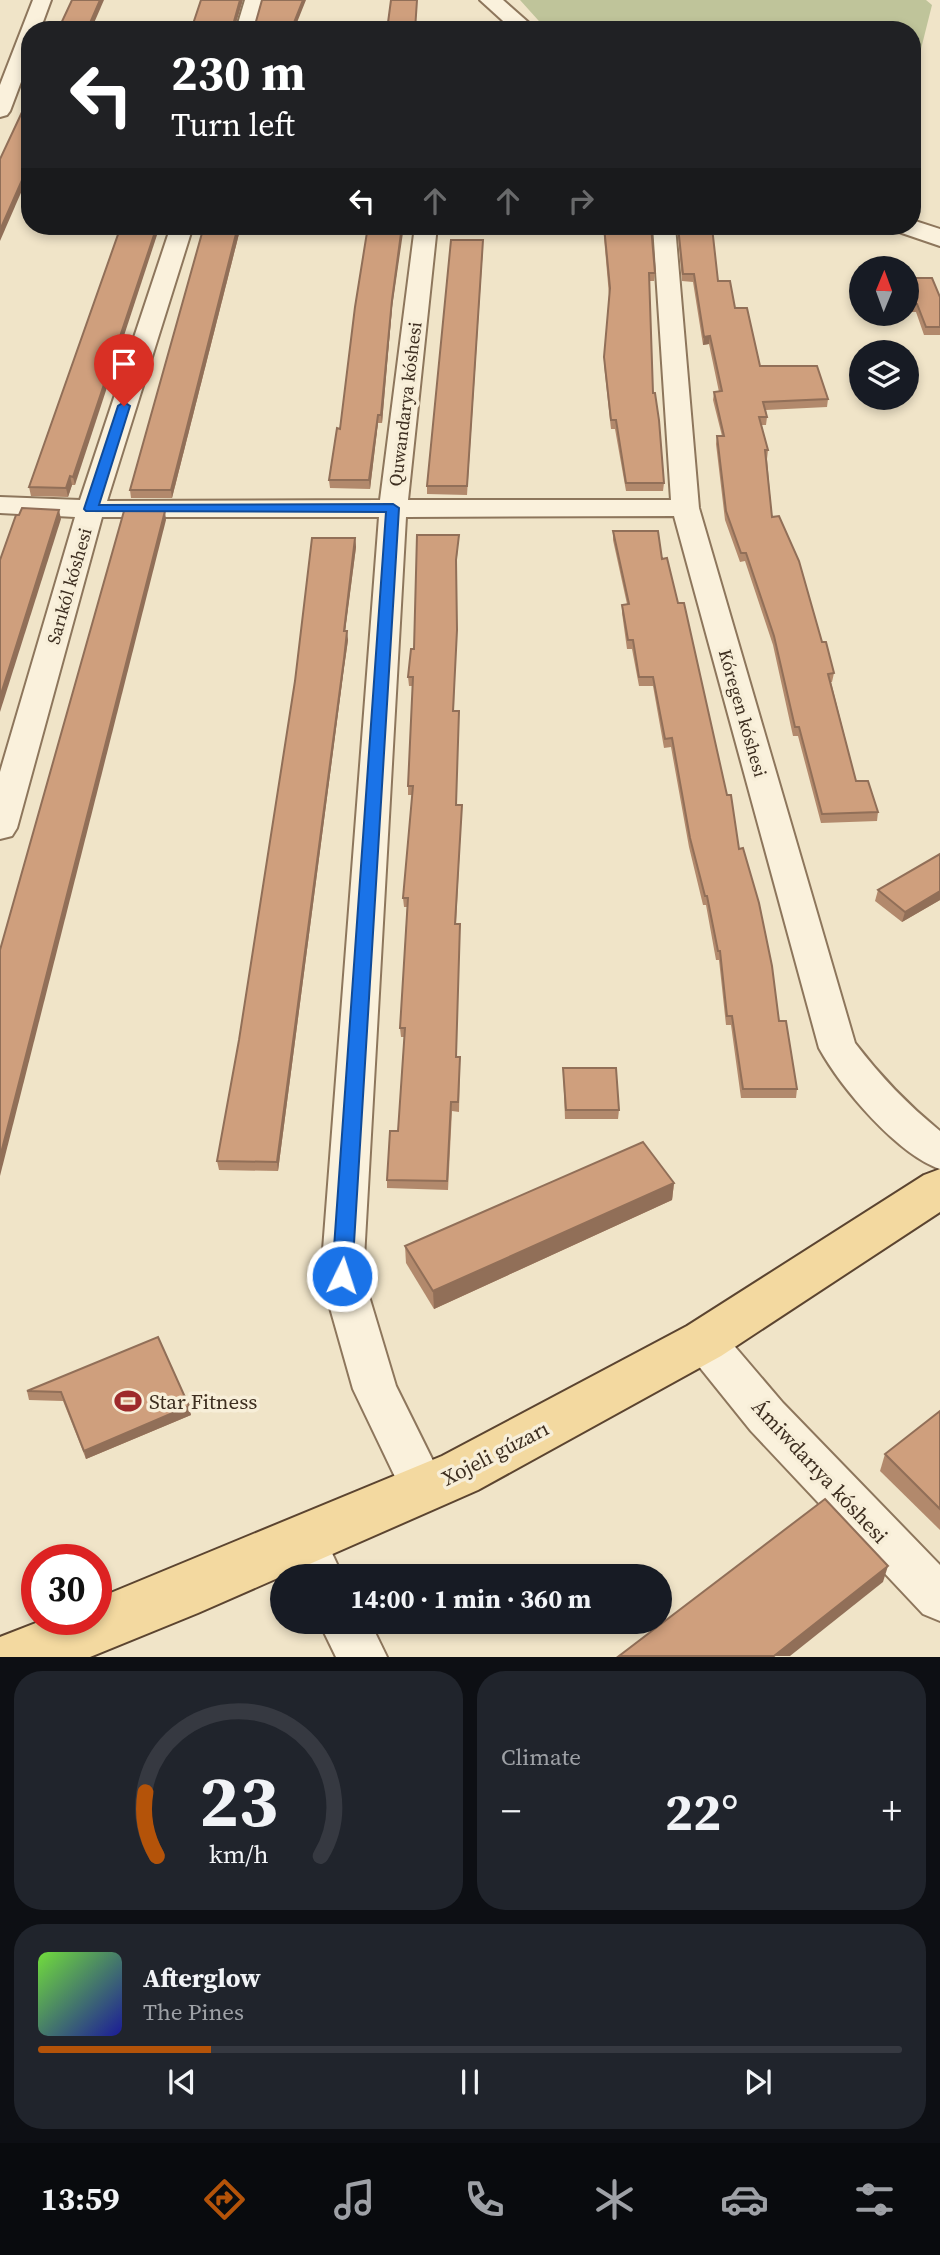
<!DOCTYPE html>
<meta charset="utf-8">
<style>
:root{--surface:#171b24;--page:#20242c;--text:#f1f3f6;--muted:#9ea1a6;--line:#363941;--accent:#b45309}
body{margin:0;font-family:"Source Serif 4",serif;background:var(--page);color:var(--text);height:100vh;display:flex;flex-direction:column;font-size:26px;white-space:nowrap}
*{box-sizing:border-box;margin:0}
p{font-size:23px;color:var(--muted)}
.icon{flex:none;width:38px;height:38px;fill:none;stroke:currentColor;stroke-width:2;stroke-linecap:round;stroke-linejoin:round}
.map{position:relative;height:1657px;overflow:hidden}
.panel{display:flex;flex-direction:column;gap:14px;padding:14px;background:#0d0f14;flex:1}
.panel>*{flex:none}
.hud{position:absolute;left:21px;top:21px;width:900px;height:214px;border-radius:28px;box-shadow:0 4px 10px #0003;background:#202124;color:#fff;overflow:hidden}
.needle{width:46px;rotate:1deg}
.fabs{position:absolute;left:849px;top:256px;display:grid;gap:14px}
.fabs a{display:grid;place-items:center;width:70px;height:70px;border-radius:50%;background:var(--surface);box-shadow:0 4px 10px #0003;font-size:35px}
.speed{position:absolute;left:21px;top:1544px;display:flex;gap:14px;font-size:35px;font-weight:700;text-align:center}
.speed>*{display:grid;place-content:center;width:91px;height:91px;border-radius:50%;background:var(--surface);box-shadow:0 4px 10px #0003;line-height:1}
.speed .limit{border:10px solid #d22;background:#fff;color:#111}
.pin{position:absolute;display:grid;place-items:center;width:60px;height:60px;color:#fff;margin:-72px -30px;border-radius:50% 50% 50% 0;rotate:-45deg;box-shadow:0 0 7px #0007}
.pin .icon{rotate:45deg}
.me{position:absolute;width:77px;margin:-38px;rotate:4deg;stroke-linejoin:round;filter:drop-shadow(0 0 5px #0008)}
.turn{display:flex;align-items:center;gap:24px;height:147px;padding:0 35px;font-size:32px}
.turn .icon{width:91px;height:91px;stroke-width:2.5}
.turn b{display:block;font-size:49px;line-height:60px}
.lanes{display:flex;align-items:center;height:66px;padding:0 35px;background:#0003;justify-content:center;gap:35px;direction:ltr}
.lanes .off{opacity:.35}
.big{font-size:52px;font-weight:700;line-height:1.1}
.panel .tile{flex:1;display:flex;flex-direction:column;justify-content:center;gap:10px;min-width:0;padding:0 24px;border-radius:28px;background:var(--page)}
.panel .dial{align-items:center;gap:0}
.dial svg{height:182px;overflow:visible;fill:none;stroke:var(--line);stroke-width:7;stroke-linecap:round;text-anchor:middle}
.dial text{fill:var(--text);stroke:none}
.song{display:flex;align-items:center;gap:21px}
.cover{width:84px;height:84px;border-radius:10px;background:linear-gradient(135deg,hsl(100 70% 55%),hsl(240 70% 35%))}
.played{height:7px;border-radius:4px;background:linear-gradient(90deg,var(--accent) 20%,var(--line) 20%)}
.keys{display:flex;justify-content:space-around;direction:ltr}
.heat{display:flex;justify-content:space-between;align-items:center;font-size:38px;direction:ltr}
.panel .tiles{flex:1;display:grid;gap:14px;grid-template-columns:1fr 1fr}
.tile:last-child{grid-column:span 2}
.trip{position:absolute;left:270px;top:1564px;width:402px;height:70px;border-radius:35px;background:var(--surface);box-shadow:0 4px 10px #0003;font-weight:700;line-height:70px;text-align:center}
.menu{display:flex;height:112px;justify-content:space-around;align-items:center;background:#090b0e;color:var(--muted)}
.menu .icon{width:49px;height:49px}
.menu .on{color:var(--accent)}
.menu b{font-size:32px;color:var(--text)}
.map>svg:first-child{display:block}
.cemetery{fill:#bfc49a}
.lines{fill:none;stroke-linecap:round;stroke-linejoin:round}
.minor-casing{stroke:#8d765c;stroke-width:4}
.tertiary-casing{stroke:#8d765c;stroke-width:4}
.primary-casing{stroke:#5b4430;stroke-width:4}
.minor{fill:#faf1dc;fill-rule:evenodd}
.tertiary{fill:#faf1dc;fill-rule:evenodd}
.primary{fill:#f3d9a0;fill-rule:evenodd}
.wall{fill:#b2896c}
.shaded-wall{fill:#916f58}
.building{fill:#cf9f7d;stroke:#916f58;stroke-width:2}
.route{fill:#1a73e8;stroke:#114b97;stroke-width:2}
.labels{text-anchor:middle;dominant-baseline:central;stroke-width:7;stroke-linejoin:round;paint-order:stroke}
.street-label{font-size:18px;fill:#3d2e20;stroke:#f7eed8}
.near-poi-label{font-size:21px;fill:#3d2e20;stroke:#f7eed8;text-anchor:start}
.near-street-label{font-size:21px;fill:#3d2e20;stroke:#f7eed8}
</style>
<div class="map">
<svg width="940" height="1657" viewBox="0 0 940 1657">
<rect width="100%" height="100%" fill="#f0e4c8"/>
<polygon class="cemetery" points="520,0 926,0 932,5 912,85 912,30 547,30"/>
<g class="lines">
<g class="minor-casing">
<g id="minor">
<polygon points="33,0 51,0 40,30 30,30 30,58 10,111 7,115 0,117 0,85"/>
<polygon points="245,0 263,0 254,30 236,30"/>
<path d="M 171,226 L 193,226 L 107,501 L 380,500 L 415,226 L 437,226 L 408,500 L 671,500 L 653,226 L 675,226 L 699,508 L 855,1043 C 881,1077 907,1104 940,1131 L 940,1169 C 897,1154 841,1088 819,1048 L 674,516 L 406,517 L 363,1276 L 396,1386 L 447,1489 L 440,1504 L 424,1510 L 408,1504 L 353,1389 L 321,1276 L 379,517 L 102,517 L 17,828 L 12,836 L 0,839 L 0,772 L 75,517 L 0,513 L 0,497 L 80,500 Z"/>
<polygon points="704,1322 719,1328 783,1403 940,1565 940,1621 923,1614 751,1431 689,1354 683,1341 689,1328"/>
<polygon points="303,1519 319,1525 343,1577 296,1577 280,1541 287,1525"/>
<polygon points="319,1622 370,1622 387,1657 336,1657"/>
</g>
</g>
<g class="tertiary-casing">
<g id="tertiary">
<polygon points="480,0 503,0 537,30 513,30"/>
<polygon points="912,220 940,229 940,246 896,231 892,226 912,226"/>
</g>
</g>
<g class="primary-casing">
<polygon id="primary" points="940,1169 940,1212 721,1356 478,1490 198,1613 90,1657 0,1657 0,1637 46,1619 96,1619 96,1599 442,1456 687,1326 924,1175"/>
</g>
<use href="#minor" class="minor"/>
<use href="#tertiary" class="tertiary"/>
<use href="#primary" class="primary"/>
</g>
<g class="wall">
<polygon points="121,226 75,485 72,485 68,497 31,496 29,487"/>
<polygon points="204,226 241,226 172,498 131,498 130,490"/>
<polygon points="603,226 651,226 655,273 654,281 649,281 653,393 664,483 663,491 626,491 615,429 611,429 604,365 609,295"/>
<polygon points="677,226 726,226 726,235 713,235 718,281 735,308 760,366 828,399 827,407 766,410 767,417 766,425 761,425 768,450 767,459 772,517 834,673 832,682 831,682 856,781 878,812 877,821 821,823 798,736 793,736 773,645 745,561 740,562 725,520 716,444 717,436 722,436 713,400 714,392 719,392 709,344 703,345 693,282 682,281"/>
<polygon points="483,248 467,495 427,494 427,486"/>
<polygon points="906,278 940,297 940,335 924,335 916,312 906,312"/>
<polygon points="392,308 382,423 378,423 370,489 330,488 329,480 340,429"/>
<polygon points="613,531 662,559 739,849 779,1021 797,1089 796,1098 741,1098 731,1025 726,1025 719,960 716,960 706,905 703,905 689,847 671,747 664,748 653,686 639,686 632,649 627,649 622,613 622,605 627,604 613,540"/>
<polygon points="459,535 456,568 454,711 456,805 462,805 456,924 456,1057 460,1066 459,1112 452,1111 448,1190 387,1188 387,1180 398,1131 404,1037 401,1037 400,1028 407,907 404,907 403,898 412,795 408,795 408,786 413,686 409,686 408,677 414,649"/>
<polygon points="355,538 356,547 345,631 348,640 344,668 278,1171 219,1170 217,1161"/>
<polygon points="940,854 940,900 902,922 875,901 878,890"/>
<polygon points="563,1068 619,1110 618,1119 565,1119"/>
<polygon points="674,1183 672,1200 434,1309 406,1263 405,1246"/>
<polygon points="158,1337 191,1415 86,1459 63,1401 29,1400 27,1391"/>
<polygon points="940,1411 940,1530 880,1471 885,1454"/>
</g>
<g class="shaded-wall">
<polygon points="100,0 104,0 91,30 87,30"/>
<polygon points="240,0 243,0 234,30 233,25"/>
<polygon points="303,0 306,0 294,30 291,30"/>
<polygon points="30,162 30,172 0,241 0,230"/>
<polygon points="157,226 160,226 75,485 73,477"/>
<polygon points="238,226 241,226 172,498 171,490"/>
<polygon points="402,226 404,226 392,308 382,423 381,415 392,300"/>
<polygon points="710,336 709,344 703,345 704,337"/>
<polygon points="378,415 378,423 370,489 369,480"/>
<polygon points="70,476 72,485 68,497 66,488"/>
<polygon points="59,510 61,519 0,712 0,697"/>
<polygon points="165,511 166,520 0,1176 0,1157"/>
<polygon points="355,538 356,547 344,640 344,631"/>
<polygon points="347,631 348,640 344,668 278,1171 277,1162"/>
<polygon points="940,891 940,900 902,922 905,912"/>
<polygon points="674,1183 672,1200 434,1309 433,1291"/>
<polygon points="189,1406 191,1415 86,1459 84,1451"/>
<polygon points="888,1566 883,1582 790,1656 774,1656"/>
</g>
<g class="building">
<polygon points="72,0 100,0 87,30 58,30"/>
<polygon points="201,0 240,0 233,25 255,25 262,0 303,0 291,30 191,30"/>
<polygon points="391,0 417,0 415,30 387,30"/>
<polygon points="30,95 30,162 0,230 0,159"/>
<polygon points="121,226 157,226 73,477 70,476 66,488 29,487"/>
<polygon points="204,226 238,226 171,490 130,490"/>
<polygon points="368,226 402,226 392,300 381,415 378,415 369,480 329,480 337,428 340,429 355,307"/>
<polygon points="604,226 651,226 655,273 649,273 653,393 655,393 659,420 664,483 626,483 616,420 611,420 604,357 610,288"/>
<polygon points="678,226 726,226 726,227 712,227 718,281 730,281 735,308 747,308 760,366 817,366 828,399 763,402 767,417 759,417 768,450 765,450 772,517 779,516 799,561 822,642 826,642 834,673 828,674 856,781 868,781 878,812 822,814 799,727 795,727 774,636 746,553 741,553 726,511 717,436 724,436 714,392 722,391 710,336 704,337 694,274 683,274"/>
<polygon points="451,240 483,240 467,486 427,486"/>
<polygon points="906,278 932,278 940,297 940,327 926,327 917,304 906,304"/>
<polygon points="22,508 59,510 0,697 0,560 16,515 19,515"/>
<polygon points="124,511 165,511 0,1157 0,950"/>
<polygon points="613,531 658,531 662,559 667,558 678,603 684,603 727,795 731,795 739,849 743,848 759,903 772,966 779,1021 786,1021 797,1089 743,1089 732,1016 727,1016 720,951 718,951 707,896 705,896 690,838 672,738 665,739 653,677 639,677 633,640 628,640 622,605 629,604"/>
<polygon points="417,535 459,535 456,560 457,630 453,711 459,711 456,805 462,805 455,924 460,924 456,1057 460,1057 458,1102 451,1102 447,1181 387,1180 390,1131 398,1131 405,1028 400,1028 408,898 403,898 413,786 408,786 413,677 408,677 411,649 414,649"/>
<polygon points="312,538 355,538 344,631 347,631 344,659 277,1162 217,1161 239,1040 295,681"/>
<polygon points="940,854 940,891 905,912 878,890"/>
<polygon points="563,1068 616,1068 619,1110 566,1110"/>
<polygon points="643,1142 674,1183 433,1291 405,1246"/>
<polygon points="158,1337 189,1406 84,1451 61,1392 27,1391"/>
<polygon points="940,1411 940,1509 885,1454"/>
<polygon points="825,1499 888,1566 774,1656 619,1656"/>
</g>
<polygon class="route" points="124,402 130,406 99,505 393,504 399,508 352,1276 349,1282 342,1284 335,1282 332,1276 386,512 86,511 84,509 118,406"/>
<defs>
<g id="stadium-bare" transform="scale(2.1)"><path d="M0-5a6.5 5 0 1 0 0 10a6.5 5 0 1 0 0-10ZM-3.5-1.8h7v3.6h-7Z" fill="#9e2a2b" stroke="#f7eed8" stroke-width="2.5" paint-order="stroke"/></g>
</defs>
<g fill-rule="evenodd">
<use href="#stadium-bare" x="128" y="1401"/>
</g>
<g class="labels">
<g class="street-label">
<text transform="translate(405 404) rotate(-83)">Quwandarya kóshesi</text>
<text transform="translate(69 586) rotate(-74)">Sarıkól kóshesi</text>
<text transform="translate(743 713) rotate(74)">Kóregen kóshesi</text>
</g>
<g class="near-poi-label">
<text x="149" y="1401">Star Fitness</text>
</g>
<g class="near-street-label">
<text transform="translate(495 1453) rotate(-27)">Xojeli gúzarı</text>
<text transform="translate(820 1471) rotate(47)">Ámiwdarıya kóshesi</text>
</g>
</g>
</svg>
<div class="fabs">
<a><svg class="needle" viewBox="-14 -14 28 28"><path d="M0-13l5 13h-10z" fill="#e53935"/><path d="M0 13l5-13h-10z" fill="#9ea1a6"/></svg></a>
<a><svg class="icon" aria-label="layers" viewBox="0 0 24 24"><path d="M12 4l9 5-9 5-9-5zM3 14l9 5 9-5"/></svg></a>
</div>
<div class="speed"><div class="limit">30</div></div>
<div class="pin" style="left:124px;top:406px;background:#d93025"><svg class="icon" aria-label="arrive" viewBox="0 0 24 24"><path d="M6 21V4h12l-3 4 3 4H6"/></svg></div>
<svg class="me" style="left:342px;top:1276px" viewBox="-20 -20 40 40"><circle r="17" fill="#1a73e8" stroke="#fff" stroke-width="3"/><path d="M0-11L8 9 0 5-8 9z" fill="#fff"/></svg>
<div class="trip">14:00 · 1 min · 360 m</div>
<div class="hud">
<div class="turn"><svg class="icon" aria-label="left" viewBox="0 0 24 24"><path d="M17 20v-9H6M10 6l-5 5 5 5"/></svg><div><b>230 m</b>Turn left</div></div>
<div class="lanes"><svg class="icon" aria-label="left" viewBox="0 0 24 24"><path d="M17 20v-9H6M10 6l-5 5 5 5"/></svg><svg class="icon off" aria-label="ahead" viewBox="0 0 24 24"><path d="M12 20V5M6 11l6-6 6 6"/></svg><svg class="icon off" aria-label="ahead" viewBox="0 0 24 24"><path d="M12 20V5M6 11l6-6 6 6"/></svg><svg class="icon off" aria-label="right" viewBox="0 0 24 24"><path d="M7 20v-9h11M14 6l5 5-5 5"/></svg></div>
</div>
</div>
<section class="panel">
<div class="tiles">
<div class="tile dial"><svg viewBox="0 0 100 80">
<path d="M14 69A42 42 0 1 1 86 69"/>
<path d="M14 69A42 42 0 0 1 9 41" stroke="#b45309"/>
<text x="50" y="56" font-size="32" font-weight="700">23</text>
<text x="50" y="72" font-size="11">km/h</text>
</svg></div>
<div class="tile"><p>Climate</p>
<div class="heat"><a>−</a><b class="big">22°</b><a>+</a></div>
</div>
<div class="tile">
<div class="song"><i class="cover"></i><div><b>Afterglow</b><p>The Pines</p></div></div>
<div class="played"></div>
<div class="keys"><svg class="icon" aria-label="previous" viewBox="0 0 24 24"><path d="M18 5L8 12l10 7zM5 5v14"/></svg><svg class="icon" aria-label="pause" viewBox="0 0 24 24"><path d="M8 5v14M16 5v14"/></svg><svg class="icon" aria-label="next" viewBox="0 0 24 24"><path d="M6 5l10 7-10 7zM19 5v14"/></svg></div>
</div>
</div>
</section>
<nav class="menu">
<b>13:59</b>
<svg class="icon on" aria-label="directions" viewBox="0 0 24 24"><path d="M12 3l9 9-9 9-9-9zM9 14v-3h6M13 9l2 2-2 2"/></svg>
<svg class="icon" aria-label="music" viewBox="0 0 24 24"><path d="M9 18V5l10-2v13"/><circle cx="6" cy="18" r="3"/><circle cx="16" cy="16" r="3"/></svg>
<svg class="icon" aria-label="phone" viewBox="0 0 24 24"><path d="M5 4h4l2 5-3 2q2 4 5 5l2-3 5 2v4C11 20 4 13 5 4z"/></svg>
<svg class="icon" aria-label="climate" viewBox="0 0 24 24"><path d="M12 3v18M4 7l16 10M4 17L20 7"/></svg>
<svg class="icon" aria-label="car" viewBox="0 0 24 24"><path d="M5 17H2v-5l4-1 3-4h7l3 4 3 1v5h-3M9 17h6M6 11h13"/><circle cx="7" cy="17" r="2"/><circle cx="17" cy="17" r="2"/></svg>
<svg class="icon" aria-label="filters" viewBox="0 0 24 24"><path d="M4 7h16M4 17h16"/><circle cx="9" cy="7" r="2"/><circle cx="15" cy="17" r="2"/></svg>
</nav>
